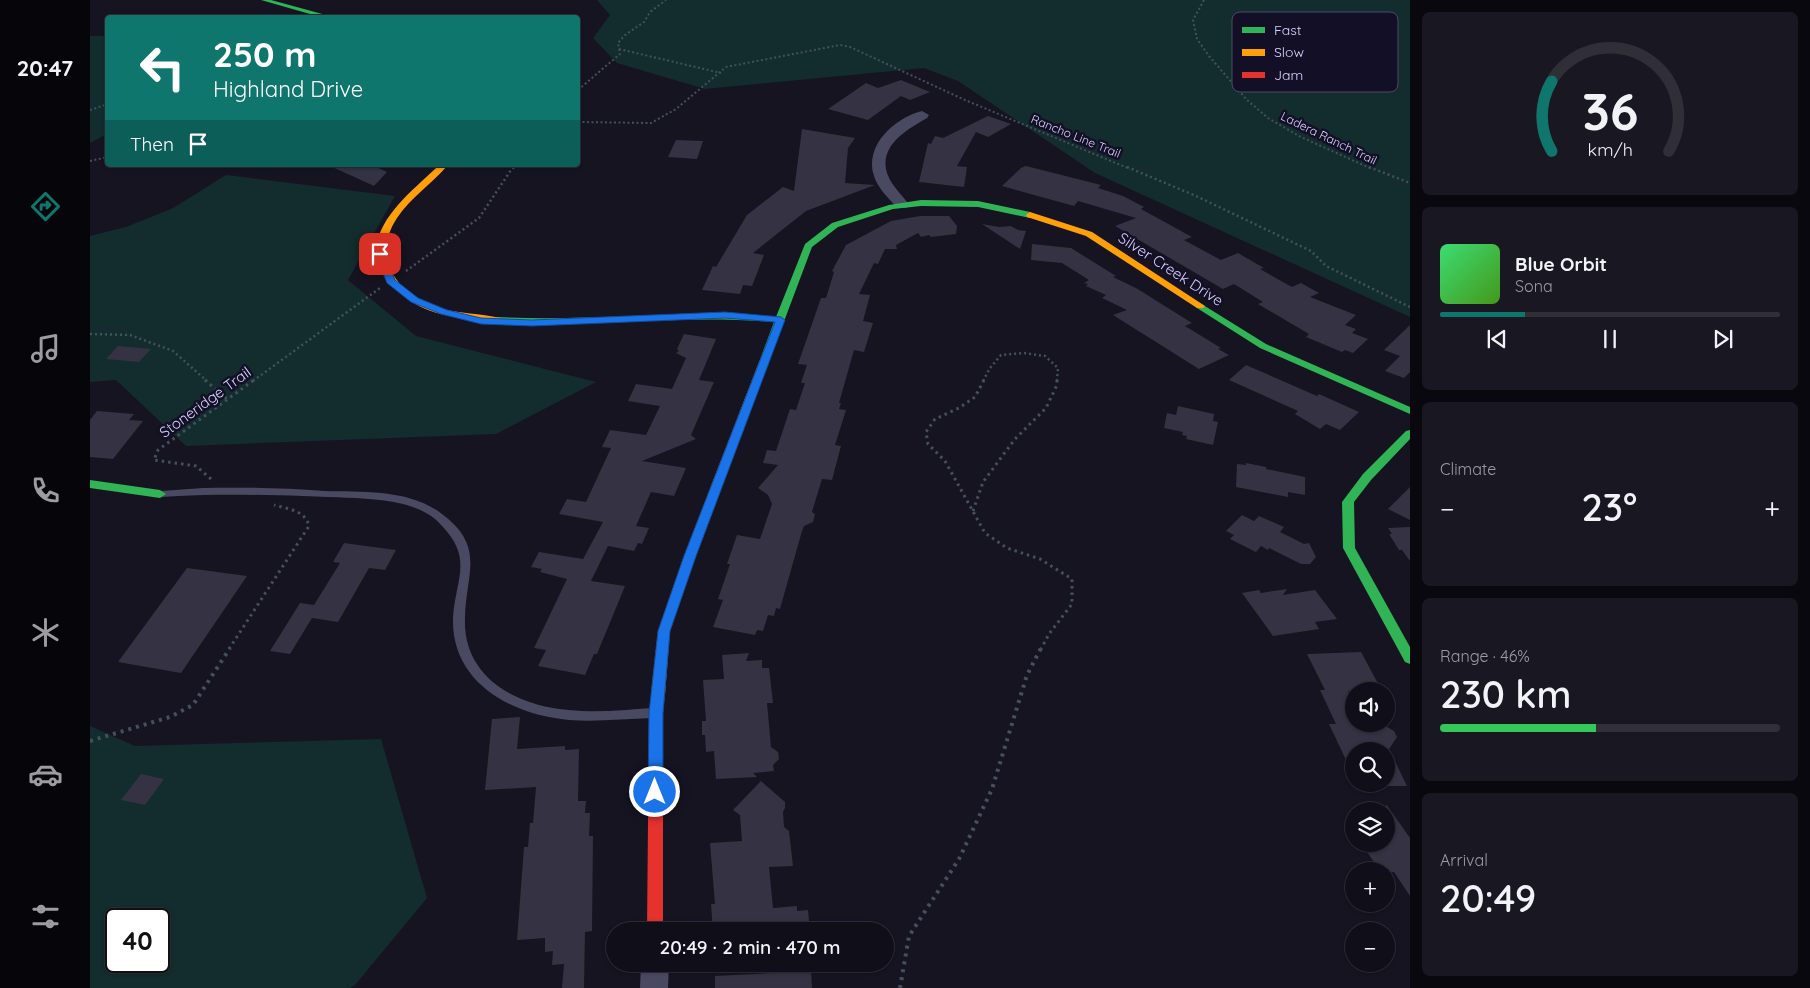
<!DOCTYPE html>
<meta charset="utf-8">
<style>
:root{--surface:#100f19;--page:#191822;--text:#f1f3f6;--muted:#9c9ca2;--line:#302f38;--accent:#0f766e}
body{margin:0;font-family:Quicksand,sans-serif;background:var(--page);color:var(--text);height:100vh;display:flex;flex-direction:column;font-size:19px;white-space:nowrap}
*{box-sizing:border-box;margin:0}
p{font-size:16px;color:var(--muted)}
.icon{flex:none;width:28px;height:28px;fill:none;stroke:currentColor;stroke-width:2;stroke-linecap:round;stroke-linejoin:round}
.map{position:relative;flex:1;overflow:hidden}
.drawer{display:flex;flex-direction:column;gap:12px;padding:12px;background:#09080e;width:400px}
.drawer>*{flex:none}
.guide{position:absolute;left:15px;top:15px;width:475px;height:152px;border-radius:5px;box-shadow:0 1px 4px #0004,0 0 0 1px var(--line);background:#0f766e;color:#fff;overflow:hidden}
.fabs{position:absolute;left:1255px;top:682px;display:grid;gap:10px}
.fabs a{display:grid;place-items:center;width:50px;height:50px;border-radius:50%;background:var(--surface);box-shadow:0 1px 4px #0004,0 0 0 1px var(--line);font-size:25px}
.speed{position:absolute;left:15px;top:908px;display:flex;gap:10px;font-size:25px;font-weight:700;text-align:center}
.speed>*{display:grid;place-content:center;width:65px;height:65px;border-radius:50%;background:var(--surface);box-shadow:0 1px 4px #0004,0 0 0 1px var(--line);line-height:1}
.speed .limit{border:2px solid #111;border-radius:8px;background:#fff;color:#111}
.pin{position:absolute;display:grid;place-items:center;width:42px;height:42px;color:#fff;margin:-21px;border-radius:10px;box-shadow:0 2px 8px #0006}
.me{position:absolute;width:55px;margin:-28px;rotate:0deg;stroke-linejoin:round;filter:drop-shadow(0 0 4px #0008)}
.turn{display:flex;align-items:center;gap:18px;height:105px;padding:0 25px;font-size:22px}
.turn .icon{width:65px;height:65px;stroke-width:2.5}
.turn b{display:block;font-size:35px;line-height:42px}
.then{display:flex;align-items:center;height:48px;padding:0 25px;background:#0003;gap:10px;font-size:19px}
.big{font-size:38px;font-weight:600;line-height:1.1}
.drawer .widget{flex:1;display:flex;flex-direction:column;justify-content:center;gap:8px;min-width:0;padding:0 18px;border-radius:8px;background:var(--page)}
.drawer .dial{align-items:center;gap:0}
.dial svg{height:130px;overflow:visible;fill:none;stroke:var(--line);stroke-width:7;stroke-linecap:round;text-anchor:middle}
.dial text{fill:var(--text);stroke:none}
.song{display:flex;align-items:center;gap:15px}
.cover{width:60px;height:60px;border-radius:8px;background:linear-gradient(135deg,hsl(140 70% 55%),hsl(100 70% 35%))}
.played{height:5px;border-radius:2px;background:linear-gradient(90deg,var(--accent) 25%,var(--line) 25%)}
.keys{display:flex;justify-content:space-around;direction:ltr}
.heat{display:flex;justify-content:space-between;align-items:center;font-size:28px;direction:ltr}
.charge{height:8px;border-radius:4px;background:linear-gradient(90deg,#34c759 46%,var(--line) 0)}
.trip{position:absolute;left:516px;top:922px;width:288px;height:50px;border-radius:25px;background:var(--surface);box-shadow:0 1px 4px #0004,0 0 0 1px var(--line);font-weight:600;line-height:50px;text-align:center}
main{display:flex;flex:1;min-height:0}
.dock{display:flex;flex-direction:column;width:90px;justify-content:space-around;align-items:center;background:#06060a;color:var(--muted)}
.dock .icon{width:35px;height:35px}
.dock .current{color:var(--accent)}
.dock b{font-size:22px;color:var(--text)}
.map>svg:first-child{display:block}
.green{fill:#132c2d;fill-rule:evenodd}
.building{fill:#343243}
.lines{fill:none;stroke-linecap:round;stroke-linejoin:round}
.path-far3{stroke:#44505f;stroke-width:2;stroke-dasharray:2 2.5;stroke-linecap:butt}
.path-far2{stroke:#44505f;stroke-width:2.5;stroke-dasharray:2 3;stroke-linecap:butt}
.path-far1{stroke:#44505f;stroke-width:3;stroke-dasharray:2.5 4;stroke-linecap:butt}
.path{stroke:#44505f;stroke-width:4;stroke-dasharray:3 5;stroke-linecap:butt}
.lane{fill:#4a4962;fill-rule:evenodd}
.street{fill:#4a4962;fill-rule:evenodd}
.fast{fill:#30b455;fill-rule:evenodd}
.slow{fill:#ff9f0a;fill-rule:evenodd}
.jam{fill:#e5322d;fill-rule:evenodd}
.route{fill:#1a73e8;stroke:#114b97}
.labels{text-anchor:middle;dominant-baseline:central;stroke-width:5;stroke-linejoin:round;paint-order:stroke}
.far-street-label{font-size:12px;fill:#d9d4ff;stroke:#130f26}
.street-label{font-size:15px;fill:#d9d4ff;stroke:#130f26}
.key{fill:#130f26;stroke:#4e4a67;stroke-width:1}
.key-label{font-size:14px;fill:#d9d4ff}
</style>
<main>
<nav class="dock">
<b>20:47</b>
<svg class="icon current" aria-label="directions" viewBox="0 0 24 24"><path d="M12 3l9 9-9 9-9-9zM9 14v-3h6M13 9l2 2-2 2"/></svg>
<svg class="icon" aria-label="music" viewBox="0 0 24 24"><path d="M9 18V5l10-2v13"/><circle cx="6" cy="18" r="3"/><circle cx="16" cy="16" r="3"/></svg>
<svg class="icon" aria-label="phone" viewBox="0 0 24 24"><path d="M5 4h4l2 5-3 2q2 4 5 5l2-3 5 2v4C11 20 4 13 5 4z"/></svg>
<svg class="icon" aria-label="climate" viewBox="0 0 24 24"><path d="M12 3v18M4 7l16 10M4 17L20 7"/></svg>
<svg class="icon" aria-label="car" viewBox="0 0 24 24"><path d="M5 17H2v-5l4-1 3-4h7l3 4 3 1v5h-3M9 17h6M6 11h13"/><circle cx="7" cy="17" r="2"/><circle cx="17" cy="17" r="2"/></svg>
<svg class="icon" aria-label="filters" viewBox="0 0 24 24"><path d="M4 7h16M4 17h16"/><circle cx="9" cy="7" r="2"/><circle cx="15" cy="17" r="2"/></svg>
</nav>
<div class="map">
<svg width="1320" height="988" viewBox="0 0 1320 988">
<rect width="100%" height="100%" fill="#161421"/>
<g class="green">
<polygon points="507,0 1320,0 1320,317 1005,173 868,81 834,68 615,89 527,63 503,38 520,15"/>
<polygon points="0,36 18,36 17,134 0,143"/>
<polygon points="136,175 305,196 258,280 326,336 506,382 406,434 96,446 26,380 0,382 0,236 36,227 83,208"/>
<path d="M 0,726 L 45,746 L 291,739 L 337,898 L 265,985 L 260,988 L 0,988 ZM 26,919 L 69,919 L 69,961 L 26,961 Z"/>
</g>
<g class="building">
<polygon points="811,80 840,92 820,100 811,96 778,120 738,109 776,83 788,88"/>
<polygon points="898,116 921,124 898,137 886,132 867,166 877,167 874,187 829,182 838,143 841,144 845,136 853,138"/>
<polygon points="712,129 765,138 758,148 755,183 785,185 716,211 663,253 674,255 662,286 653,285 650,294 612,290 623,266 626,267 657,215 693,187 704,191"/>
<polygon points="586,140 613,141 607,159 578,157"/>
<polygon points="238,165 282,165 297,172 284,186"/>
<polygon points="936,166 1011,185 1008,188 1033,196 1054,207 1051,209 1102,237 1094,240 1131,260 1148,253 1174,268 1170,269 1202,287 1211,283 1229,293 1220,297 1266,315 1255,325 1266,329 1262,333 1278,339 1263,353 1255,350 1252,352 1216,337 1219,334 1168,304 1173,302 1144,284 1133,289 1025,226 1046,218 988,201 984,206 912,186 931,168"/>
<polygon points="830,216 859,216 867,226 866,234 841,237 839,235 831,237 828,233 806,245 807,249 795,249 788,264 784,263 769,294 780,295 773,321 783,323 774,352 764,350 749,403 751,403 749,409 756,410 745,445 751,446 742,480 732,479 722,512 725,514 723,522 714,526 712,531 690,609 686,608 684,616 678,615 673,631 667,630 665,635 623,627 633,600 628,599 640,564 637,564 647,535 670,539 682,504 678,495 668,488 688,465 673,463 677,450 686,451 700,409 706,410 715,383 711,383 717,365 708,364 731,298 736,298 744,272 742,271 756,245 801,221"/>
<polygon points="892,224 909,227 921,226 928,230 936,231 930,249"/>
<polygon points="942,244 981,248 1026,276 1023,277 1046,288 1102,323 1095,326 1131,348 1128,349 1139,355 1109,369 1023,315 1037,310 1012,298 1016,295 996,286 998,284 994,283 999,280 972,263 941,260"/>
<polygon points="1320,325 1320,372 1314,378 1295,371 1310,356 1294,350"/>
<polygon points="594,334 626,339 609,380 624,382 601,435 606,439 552,461 596,468 584,496 561,492 546,526 559,528 552,544 548,543 544,551 518,546 501,581 535,586 507,654 504,654 495,675 448,666 456,650 444,648 477,579 450,572 452,569 441,567 449,552 493,559 513,522 469,514 477,499 496,502 521,448 512,447 520,430 556,435 570,406 538,401 546,384 582,389 596,358 586,353 589,351 587,349"/>
<polygon points="28,346 61,349 49,362 16,359"/>
<polygon points="1156,365 1227,396 1229,394 1269,412 1250,430 1236,424 1230,429 1205,414 1208,411 1139,380"/>
<polygon points="1088,406 1124,414 1123,421 1128,422 1123,445 1096,439 1097,436 1092,435 1093,432 1074,428 1077,413 1086,415"/>
<polygon points="7,411 44,414 39,420 53,421 23,459 0,457 0,420"/>
<polygon points="1156,463 1176,467 1176,469 1215,477 1215,495 1198,492 1198,497 1146,487 1147,464 1156,465"/>
<polygon points="1320,487 1320,520 1298,509"/>
<polygon points="1152,515 1164,521 1169,516 1194,527 1190,532 1214,544 1219,543 1226,557 1220,564 1211,564 1179,548 1178,550 1171,546 1166,552 1140,539 1144,535 1136,531"/>
<polygon points="1320,527 1320,561 1312,550 1309,550 1299,534 1302,534 1298,528"/>
<polygon points="254,543 306,550 295,570 279,568 248,622 222,618 200,654 180,651 210,603 224,605 250,563 243,562"/>
<polygon points="97,568 157,576 91,673 28,662"/>
<polygon points="1197,589 1193,595 1225,590 1247,619 1225,622 1229,629 1183,636 1152,593 1169,590 1171,593"/>
<polygon points="1271,652 1292,691 1258,691 1264,702 1264,724 1292,724 1304,731 1307,737 1299,749 1317,786 1296,786 1296,751 1264,751 1264,777 1239,724 1246,724 1230,690 1235,690 1217,654"/>
<polygon points="659,653 656,661 672,660 672,668 679,668 683,703 677,703 681,747 688,752 689,759 683,765 684,771 663,773 667,777 626,779 624,751 616,752 615,735 612,735 612,721 616,721 613,680 634,679 632,655"/>
<polygon points="430,717 427,749 475,746 475,750 489,749 488,801 496,801 495,813 500,813 499,836 503,836 502,931 495,932 494,988 472,988 474,964 462,965 463,951 455,952 455,938 427,940 434,847 438,847 440,823 443,823 446,787 395,790 402,719"/>
<polygon points="51,774 74,779 55,805 31,800"/>
<polygon points="671,781 695,802 695,808 693,812 694,827 699,831 703,866 679,867 683,908 707,906 707,911 718,910 720,931 623,931 621,904 625,904 620,843 652,841 650,815 643,810"/>
<polygon points="1296,804 1320,838 1320,896 1304,872 1296,873 1296,871 1290,871 1275,849 1280,848 1277,844 1296,844"/>
<polygon points="721,971 722,988 625,988 625,976"/>
</g>
<g class="lines">
<g class="path-far3">
<polyline points="1114,0 1103,20 1107,39 1119,56 1157,100 1178,118 1211,137 1282,169"/>
<polyline points="529,49 631,73"/>
<polyline points="488,90 530,54 528,43 535,35 554,22 560,12 576,0"/>
<polyline points="0,110 18,104"/>
<polyline points="488,122 561,123 586,109 636,67 750,45 760,47 875,100 1040,169"/>
<polyline points="0,161 18,157"/>
<polyline points="423,169 425,165"/>
</g>
<g class="path-far2">
<polyline points="1037,167 1106,196 1221,251 1236,266 1320,307"/>
<polyline points="1279,167 1320,183"/>
<polyline points="316,271 389,218 423,167"/>
<polyline points="0,334 40,335 83,351 117,381"/>
<polyline points="163,381 290,288"/>
<polyline points="893,381 900,368 911,355 934,353 955,356 968,368 967,381"/>
</g>
<g class="path-far1">
<polyline points="115,380 137,399"/>
<polyline points="894,380 885,397 869,408 845,419 836,432 838,444 855,461 895,533 917,548 950,559 982,579 982,604 959,634 951,649"/>
<polyline points="121,479 106,466 64,460 68,450 164,380"/>
<polyline points="883,511 893,482 925,439 956,408 967,385 967,380"/>
<path d="M 139,649 L 219,526 C 215,510 198,509 184,505"/>
</g>
<g class="path">
<polyline points="0,741 80,717 103,705 140,648"/>
<polyline points="810,988 819,936 869,859 902,789 937,675 951,648"/>
</g>
<path class="lane" d="M 113,488 C 153,487 194,488 234,491 C 272,492 320,489 352,514 C 396,547 376,573 375,617 C 372,677 426,706 479,710 C 506,713 534,710 562,708 L 566,710 L 568,713 L 566,716 L 562,718 C 534,719 506,722 479,720 C 422,715 361,683 363,618 C 365,580 384,559 352,526 C 342,514 328,508 313,504 C 288,498 263,498 238,497 C 182,495 127,493 71,497 L 66,494 L 71,491 Z"/>
<g class="street">
<path d="M 832,111 L 839,115 L 837,118 C 814,131 784,149 800,180 C 805,189 814,197 819,205 L 817,208 L 807,208 C 799,198 788,189 784,176 C 774,146 804,118 832,111 Z"/>
<polygon points="551,964 579,964 578,988 550,988"/>
</g>
<g class="fast">
<polygon points="171,0 181,0 247,18 234,18"/>
<path d="M 831,200 L 888,201 L 940,212 L 944,215 L 940,218 L 888,207 L 831,206 L 803,209 L 748,227 L 722,247 L 678,364 L 674,365 L 669,362 L 684,322 C 592,314 500,328 407,323 L 402,320 L 407,317 C 500,322 593,309 686,317 L 715,244 L 742,223 L 799,205 Z"/>
<polygon points="1110,303 1176,344 1320,407 1320,414 1170,348 1107,308 1105,306"/>
<polygon points="1320,430 1320,439 1281,480 1264,502 1265,548 1320,647 1320,664 1315,662 1253,548 1252,502 1273,474 1316,431"/>
<polygon points="0,480 70,490 76,494 70,498 0,488"/>
</g>
<g class="slow">
<path d="M 349,165 L 358,165 C 342,184 321,197 307,218 C 280,259 308,295 350,308 C 370,314 390,313 410,318 L 410,322 C 401,324 389,321 380,320 C 346,314 321,309 299,281 C 290,270 284,257 287,242 C 295,210 327,187 349,165 Z"/>
<polygon points="940,212 1002,232 1115,306 1113,308 1107,308 996,236 937,217 936,215"/>
<polygon points="674,359 679,362 606,556 580,631 575,694 573,698 568,699 563,698 561,694 568,631 594,556 669,362"/>
</g>
<polygon class="jam" points="568,689 573,690 575,694 573,713 573,931 557,931 559,713 563,690"/>
</g>
<polygon class="route" points="290,251 294,254 305,280 328,298 357,310 391,318 442,320 635,312 691,317 695,320 606,556 580,631 573,713 573,792 570,796 565,798 560,796 558,792 559,713 568,631 594,556 685,322 635,318 442,326 391,324 351,314 321,302 297,283 285,254"/>
<g class="labels">
<g class="far-street-label">
<text transform="translate(986 136) rotate(22)">Rancho Line Trail</text>
<text transform="translate(1239 138) rotate(26)">Ladera Ranch Trail</text>
</g>
<g class="street-label">
<text transform="translate(1081 269) rotate(33)">Silver Creek Drive</text>
<text transform="translate(115 402) rotate(-36)">Stoneridge Trail</text>
</g>
</g>
<rect x="1142" y="12" width="166" height="80" rx="8" class="key"/>
<rect x="1152" y="27" width="23" height="6" fill="#30b455"/>
<rect x="1152" y="49" width="23" height="7" fill="#ff9f0a"/>
<rect x="1152" y="72" width="23" height="6" fill="#e5322d"/>
<g class="key-label">
<text x="1184" y="35">Fast</text>
<text x="1184" y="57">Slow</text>
<text x="1184" y="80">Jam</text>
</g>
</svg>
<div class="fabs">
<a><svg class="icon" aria-label="sound" viewBox="0 0 24 24"><path d="M4 9h4l5-4v14l-5-4H4zM17 9q2 3 0 6"/></svg></a>
<a><svg class="icon" aria-label="search" viewBox="0 0 24 24"><circle cx="10" cy="10" r="6"/><path d="M15 15l6 6"/></svg></a>
<a><svg class="icon" aria-label="layers" viewBox="0 0 24 24"><path d="M12 4l9 5-9 5-9-5zM3 14l9 5 9-5"/></svg></a>
<a>+</a>
<a>−</a>
</div>
<div class="speed"><div class="limit">40</div></div>
<div class="pin" style="left:290px;top:254px;background:#d93025"><svg class="icon" aria-label="arrive" viewBox="0 0 24 24"><path d="M6 21V4h12l-3 4 3 4H6"/></svg></div>
<svg class="me" style="left:565px;top:792px" viewBox="-20 -20 40 40"><circle r="17" fill="#1a73e8" stroke="#fff" stroke-width="3"/><path d="M0-11L8 9 0 5-8 9z" fill="#fff"/></svg>
<div class="trip">20:49 · 2 min · 470 m</div>
<div class="guide">
<div class="turn"><svg class="icon" aria-label="left" viewBox="0 0 24 24"><path d="M17 20v-9H6M10 6l-5 5 5 5"/></svg><div><b>250 m</b>Highland Drive</div></div>
<div class="then">Then<svg class="icon" aria-label="arrive" viewBox="0 0 24 24"><path d="M6 21V4h12l-3 4 3 4H6"/></svg></div>
</div>
</div>
<section class="drawer">
<div class="widget dial"><svg viewBox="0 0 100 80">
<path d="M14 69A42 42 0 1 1 86 69"/>
<path d="M14 69A42 42 0 0 1 14 26" stroke="#0f766e"/>
<text x="50" y="56" font-size="32" font-weight="700">36</text>
<text x="50" y="72" font-size="11">km/h</text>
</svg></div>
<div class="widget">
<div class="song"><i class="cover"></i><div><b>Blue Orbit</b><p>Sona</p></div></div>
<div class="played"></div>
<div class="keys"><svg class="icon" aria-label="previous" viewBox="0 0 24 24"><path d="M18 5L8 12l10 7zM5 5v14"/></svg><svg class="icon" aria-label="pause" viewBox="0 0 24 24"><path d="M8 5v14M16 5v14"/></svg><svg class="icon" aria-label="next" viewBox="0 0 24 24"><path d="M6 5l10 7-10 7zM19 5v14"/></svg></div>
</div>
<div class="widget"><p>Climate</p>
<div class="heat"><a>−</a><b class="big">23°</b><a>+</a></div>
</div>
<div class="widget"><p>Range · 46%</p><b class="big">230 km</b><div class="charge"></div></div>
<div class="widget"><p>Arrival</p><b class="big">20:49</b></div>
</section>
</main>
